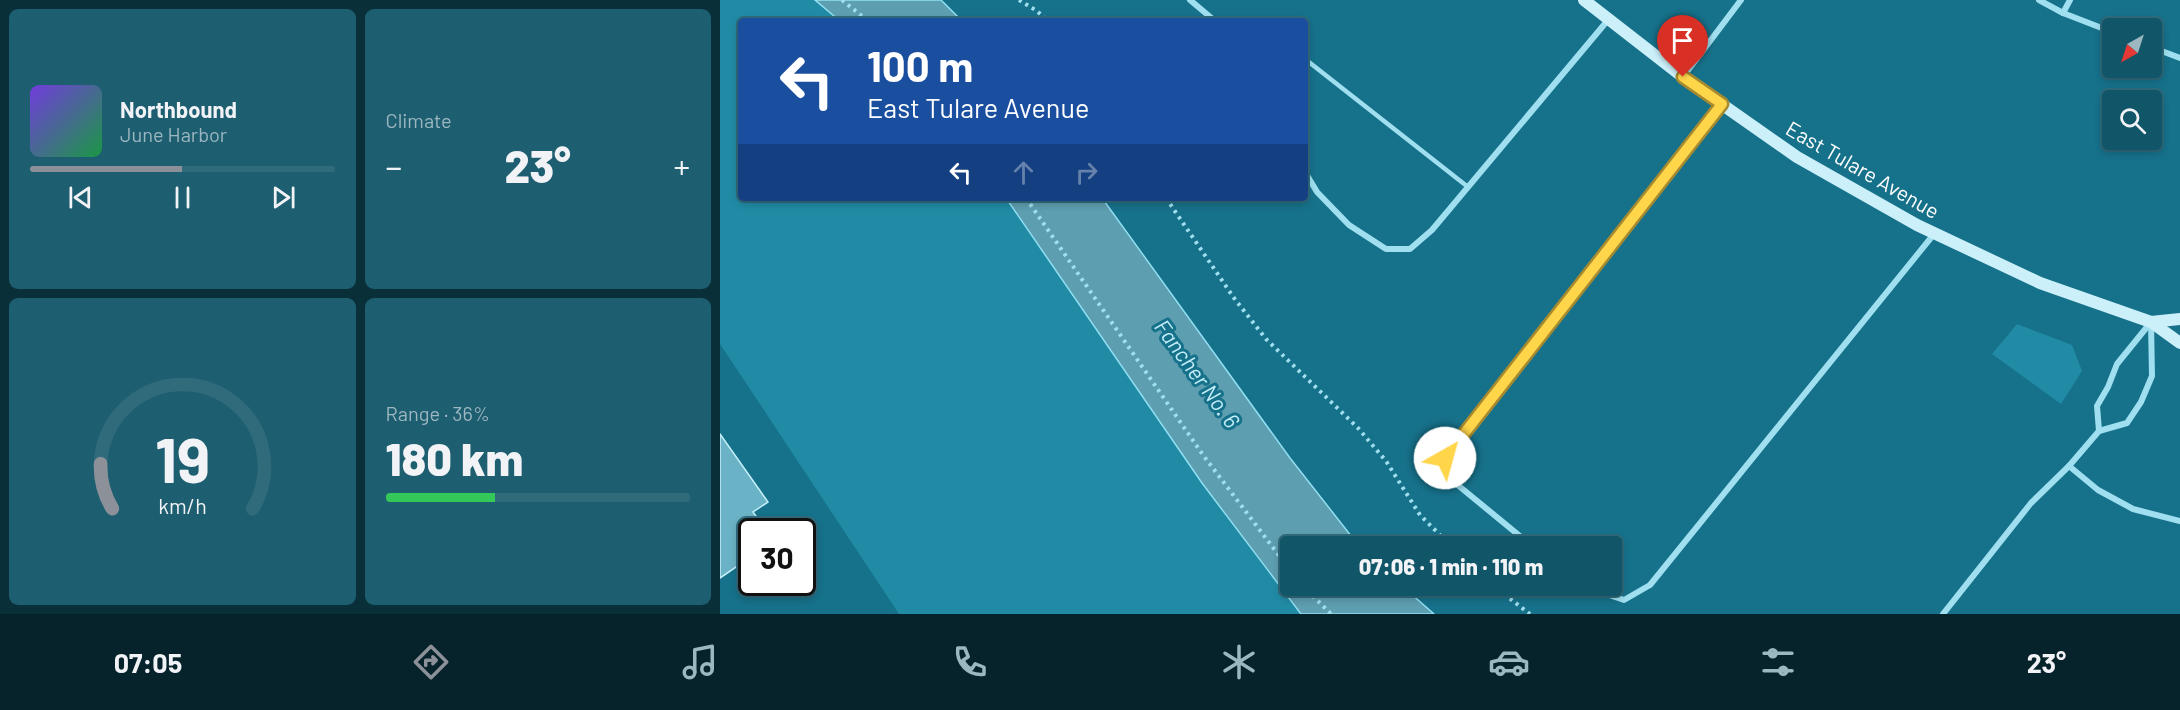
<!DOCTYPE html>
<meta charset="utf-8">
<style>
:root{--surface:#105568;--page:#1e5e71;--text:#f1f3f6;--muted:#9cb7c0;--line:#306b7c;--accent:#8c9099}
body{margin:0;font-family:Barlow,sans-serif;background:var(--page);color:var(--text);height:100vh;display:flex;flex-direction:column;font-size:22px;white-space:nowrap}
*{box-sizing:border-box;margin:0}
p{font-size:20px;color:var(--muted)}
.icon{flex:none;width:33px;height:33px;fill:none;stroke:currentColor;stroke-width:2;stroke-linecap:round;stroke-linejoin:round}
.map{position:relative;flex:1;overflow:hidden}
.drawer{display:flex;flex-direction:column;gap:9px;padding:9px;background:#092f39;width:720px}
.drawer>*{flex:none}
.hud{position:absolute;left:18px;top:18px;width:570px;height:183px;border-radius:6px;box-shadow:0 3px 9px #0003,0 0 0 2px var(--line);background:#1a4fa0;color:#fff;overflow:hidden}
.needle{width:39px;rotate:219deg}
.fabs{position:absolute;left:1382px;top:18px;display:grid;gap:12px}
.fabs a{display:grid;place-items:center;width:60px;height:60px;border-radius:6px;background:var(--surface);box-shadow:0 3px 9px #0003,0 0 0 2px var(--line);font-size:30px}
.speed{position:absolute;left:18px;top:518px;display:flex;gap:12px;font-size:30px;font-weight:700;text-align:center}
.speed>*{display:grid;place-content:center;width:78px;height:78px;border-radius:50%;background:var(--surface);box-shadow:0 3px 9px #0003,0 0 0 2px var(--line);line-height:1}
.speed .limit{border:3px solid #111;border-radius:9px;background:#fff;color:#111}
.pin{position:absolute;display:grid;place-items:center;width:51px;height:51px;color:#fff;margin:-62px -26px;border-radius:50% 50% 50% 0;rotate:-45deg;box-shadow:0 0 6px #0007}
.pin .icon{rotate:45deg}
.me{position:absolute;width:66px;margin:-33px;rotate:38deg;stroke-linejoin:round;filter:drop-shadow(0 0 4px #0008)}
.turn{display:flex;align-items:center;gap:21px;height:126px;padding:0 30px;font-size:27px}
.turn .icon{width:78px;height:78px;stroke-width:2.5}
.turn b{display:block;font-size:42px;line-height:51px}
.lanes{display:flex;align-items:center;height:57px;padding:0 30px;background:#0003;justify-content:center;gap:30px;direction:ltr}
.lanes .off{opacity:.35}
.big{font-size:45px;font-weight:800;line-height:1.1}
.drawer .widget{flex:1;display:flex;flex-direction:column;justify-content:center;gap:9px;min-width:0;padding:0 21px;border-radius:9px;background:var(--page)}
.drawer .dial{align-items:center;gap:0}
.dial svg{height:156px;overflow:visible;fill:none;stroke:var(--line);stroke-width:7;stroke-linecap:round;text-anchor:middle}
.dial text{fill:var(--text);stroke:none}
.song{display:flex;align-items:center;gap:18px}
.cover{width:72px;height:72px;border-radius:9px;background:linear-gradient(135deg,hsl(260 70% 55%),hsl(140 70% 35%))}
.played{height:6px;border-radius:3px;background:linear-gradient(90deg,var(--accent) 50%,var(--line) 50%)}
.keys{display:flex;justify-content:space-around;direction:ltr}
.heat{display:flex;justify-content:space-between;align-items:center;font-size:33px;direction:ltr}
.charge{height:9px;border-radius:4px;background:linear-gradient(90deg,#34c759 36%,var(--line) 0)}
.drawer .tiles{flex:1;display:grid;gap:9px;grid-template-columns:repeat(2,1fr)}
.trip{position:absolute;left:560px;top:536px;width:342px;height:60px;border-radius:6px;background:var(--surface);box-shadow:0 3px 9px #0003,0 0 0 2px var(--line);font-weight:800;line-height:60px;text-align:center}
.dock{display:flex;height:96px;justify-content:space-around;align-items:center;background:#06222a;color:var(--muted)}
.dock .icon{width:42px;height:42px}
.dock .on{color:var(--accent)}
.dock b{font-size:27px;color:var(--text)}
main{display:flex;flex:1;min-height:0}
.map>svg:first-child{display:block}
.green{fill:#218ba6}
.water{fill:#5d9eb0;stroke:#91dff2;stroke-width:1.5}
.building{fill:#6ab2c5;stroke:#c5f0fb;stroke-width:1.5}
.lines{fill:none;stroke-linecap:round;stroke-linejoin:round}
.path{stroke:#9fdfef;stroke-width:4;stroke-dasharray:3 4.5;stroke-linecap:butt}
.lane{stroke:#9fdfef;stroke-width:4.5}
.street{stroke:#9fdfef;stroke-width:6}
.secondary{stroke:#ccf0fa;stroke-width:12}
.route-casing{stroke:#a68a30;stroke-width:15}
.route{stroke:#ffd54a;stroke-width:10}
.labels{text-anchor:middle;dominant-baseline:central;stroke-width:6;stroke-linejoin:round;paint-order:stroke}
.street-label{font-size:21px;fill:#fff;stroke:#16718a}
.water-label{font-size:22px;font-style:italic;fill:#c4eef9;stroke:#16718a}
</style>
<main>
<section class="drawer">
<div class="tiles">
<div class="widget">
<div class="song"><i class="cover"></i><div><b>Northbound</b><p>June Harbor</p></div></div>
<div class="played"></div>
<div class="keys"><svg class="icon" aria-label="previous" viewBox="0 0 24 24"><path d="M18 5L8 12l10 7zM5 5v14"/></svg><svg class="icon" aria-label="pause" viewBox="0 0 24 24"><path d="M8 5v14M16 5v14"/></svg><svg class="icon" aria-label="next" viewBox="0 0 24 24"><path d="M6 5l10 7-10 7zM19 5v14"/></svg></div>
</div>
<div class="widget"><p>Climate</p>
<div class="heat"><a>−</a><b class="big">23°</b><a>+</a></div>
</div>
<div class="widget dial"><svg viewBox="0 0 100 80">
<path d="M14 69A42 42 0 1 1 86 69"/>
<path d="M14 69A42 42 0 0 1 8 46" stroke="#8c9099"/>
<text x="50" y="56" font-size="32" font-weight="700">19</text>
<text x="50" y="72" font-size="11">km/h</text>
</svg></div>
<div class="widget"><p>Range · 36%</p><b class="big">180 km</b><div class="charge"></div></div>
</div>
</section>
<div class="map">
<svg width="1460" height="614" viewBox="0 0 1460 614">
<rect width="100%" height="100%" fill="#16718a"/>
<g class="green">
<polygon points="0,0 95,0 120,21 21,21 21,198 286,198 482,483 581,614 179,614 0,344"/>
<polygon points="1297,324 1352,345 1362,371 1341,404 1272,354"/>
</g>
<g class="water">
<polygon points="95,0 221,0 242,21 120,21"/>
<polygon points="286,198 382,198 570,458 639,546 570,546 570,585 681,585 714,614 581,614 482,483"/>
</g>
<polygon class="building" points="0,434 48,502 33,512 47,531 32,531 32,556 0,578"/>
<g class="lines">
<g class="path">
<polyline points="122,0 148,21"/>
<polyline points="299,0 317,11 328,21"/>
<polyline points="306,198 483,455 570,570"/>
<polyline points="446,198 514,298 546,339 638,428 666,461 700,515 731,546"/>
<polyline points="582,585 611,614"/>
<polyline points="772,585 810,614"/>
</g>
<polyline class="lane" points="585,59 748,187"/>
<g class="street">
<polyline points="470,0 495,21"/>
<polyline points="1319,0 1343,13 1392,32"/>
<polyline points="1343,13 1350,0"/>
<polyline points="1431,47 1460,58"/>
<polyline points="963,77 1021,0"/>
<polyline points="585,172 597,192 629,225 666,249 690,249 712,230 888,20"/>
<polyline points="1379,431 1377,406 1388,387 1397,364 1431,322"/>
<polyline points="1349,466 1378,490 1413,509 1460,521"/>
<polyline points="812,546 734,482 725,458 1002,104"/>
<polyline points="860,585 904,600 930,585 1214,234"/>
<polyline points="1223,614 1311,503 1349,466 1379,431 1407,423 1421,402 1432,376 1431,322"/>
</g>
<g class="secondary">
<polyline points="864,0 963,77 1077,157 1197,225 1320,283 1431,322 1460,343"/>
<polyline points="1431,322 1460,319"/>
</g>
</g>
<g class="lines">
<g class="route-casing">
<polyline id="route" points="725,458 1002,104 963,77"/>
</g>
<use href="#route" class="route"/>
</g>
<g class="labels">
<g class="street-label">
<text transform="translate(1143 169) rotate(30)">East Tulare Avenue</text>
</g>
<g class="water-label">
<text transform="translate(478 373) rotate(54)">Fancher No. 6</text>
</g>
</g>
</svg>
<div class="fabs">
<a><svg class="needle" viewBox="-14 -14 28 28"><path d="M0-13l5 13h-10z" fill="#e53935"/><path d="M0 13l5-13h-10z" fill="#9cb7c0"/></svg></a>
<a><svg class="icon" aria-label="search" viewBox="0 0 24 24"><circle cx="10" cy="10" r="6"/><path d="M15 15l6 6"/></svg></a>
</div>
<div class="speed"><div class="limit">30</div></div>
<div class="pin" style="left:963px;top:77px;background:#d93025"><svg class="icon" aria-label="arrive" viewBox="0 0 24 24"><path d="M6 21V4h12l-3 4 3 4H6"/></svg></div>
<svg class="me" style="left:725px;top:458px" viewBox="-20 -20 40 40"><circle r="19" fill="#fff"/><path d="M0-13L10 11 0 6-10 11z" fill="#ffd54a"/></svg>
<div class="trip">07:06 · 1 min · 110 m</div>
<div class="hud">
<div class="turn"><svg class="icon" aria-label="left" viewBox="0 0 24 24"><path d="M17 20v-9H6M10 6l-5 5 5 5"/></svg><div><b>100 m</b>East Tulare Avenue</div></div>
<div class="lanes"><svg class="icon" aria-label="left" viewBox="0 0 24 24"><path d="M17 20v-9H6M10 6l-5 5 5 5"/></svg><svg class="icon off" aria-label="ahead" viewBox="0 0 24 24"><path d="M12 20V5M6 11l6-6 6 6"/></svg><svg class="icon off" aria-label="right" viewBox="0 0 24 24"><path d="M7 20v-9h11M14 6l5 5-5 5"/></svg></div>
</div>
</div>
</main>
<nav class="dock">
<b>07:05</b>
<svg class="icon on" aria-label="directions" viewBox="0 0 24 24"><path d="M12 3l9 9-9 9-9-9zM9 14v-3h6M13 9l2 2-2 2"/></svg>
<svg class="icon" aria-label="music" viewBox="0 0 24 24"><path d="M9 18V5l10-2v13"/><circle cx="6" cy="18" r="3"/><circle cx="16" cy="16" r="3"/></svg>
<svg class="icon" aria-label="phone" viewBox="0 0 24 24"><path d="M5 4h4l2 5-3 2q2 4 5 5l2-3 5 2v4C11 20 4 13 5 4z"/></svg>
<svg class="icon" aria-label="climate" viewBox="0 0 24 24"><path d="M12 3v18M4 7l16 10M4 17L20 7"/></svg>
<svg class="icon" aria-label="car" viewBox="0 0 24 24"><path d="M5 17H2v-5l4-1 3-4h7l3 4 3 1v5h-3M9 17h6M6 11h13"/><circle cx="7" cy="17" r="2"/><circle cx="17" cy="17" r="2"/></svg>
<svg class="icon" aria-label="filters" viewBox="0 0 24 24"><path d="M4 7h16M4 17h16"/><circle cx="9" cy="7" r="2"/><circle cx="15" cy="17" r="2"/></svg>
<b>23°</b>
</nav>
